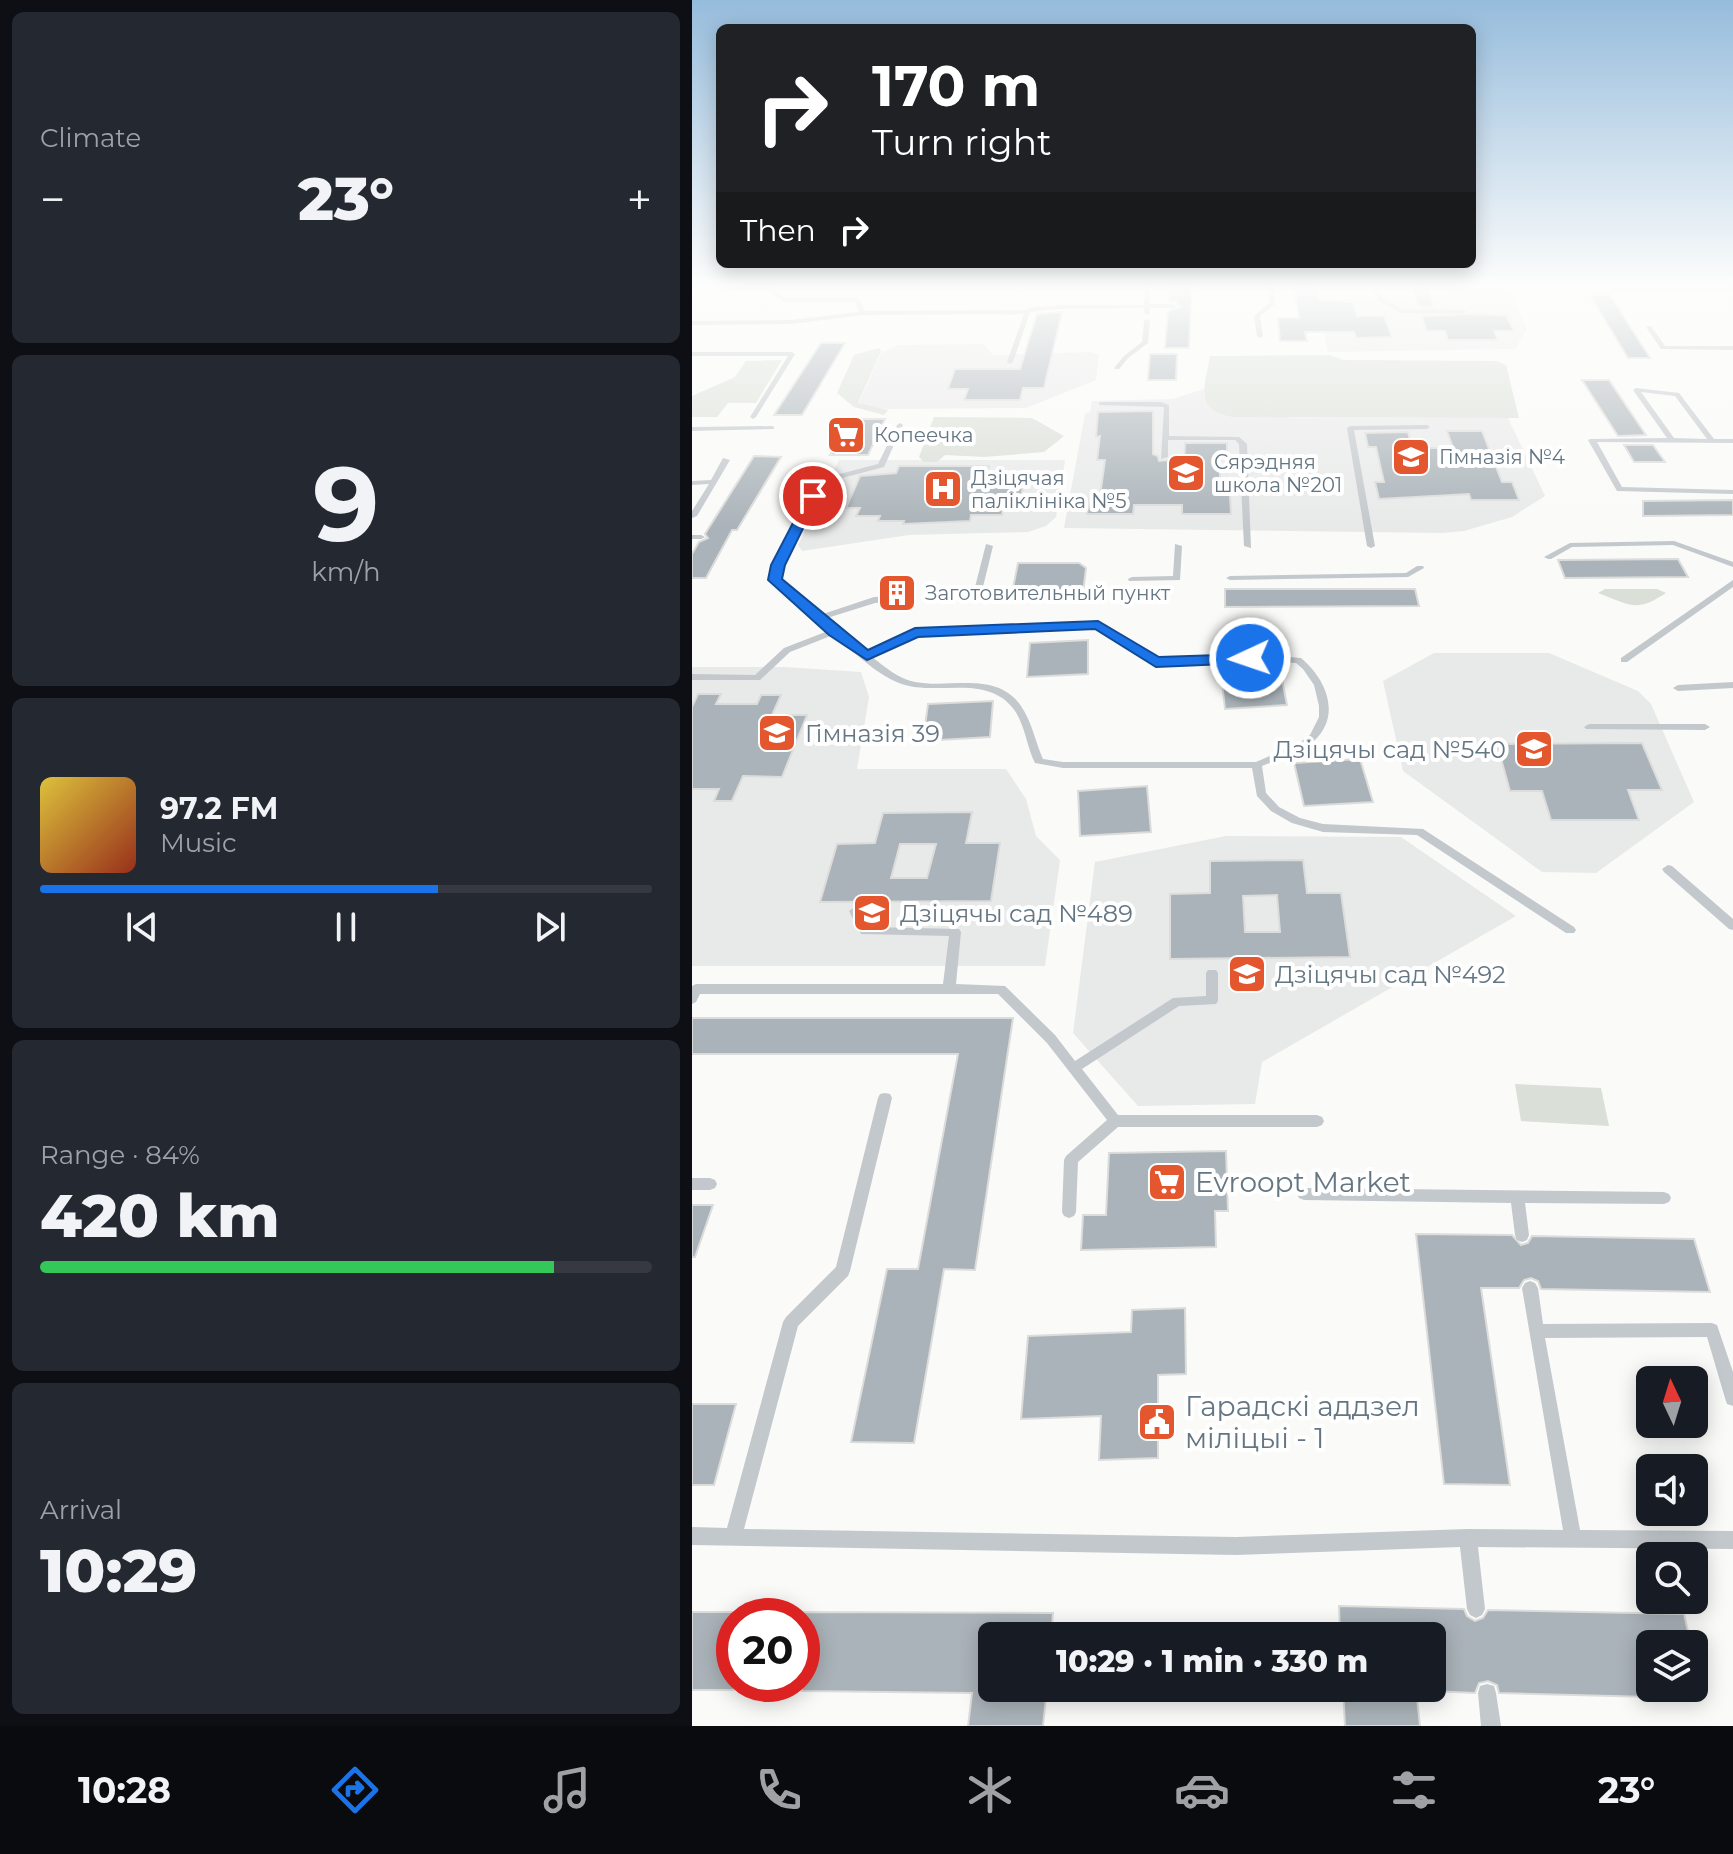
<!DOCTYPE html>
<meta charset="utf-8">
<style>
:root{--surface:#171b24;--page:#242831;--text:#f1f3f6;--muted:#9ea1a6;--line:#363941;--accent:#1a73e8}
body{margin:0;font-family:Montserrat,sans-serif;background:var(--page);color:var(--text);height:100vh;display:flex;flex-direction:column;font-size:30px;white-space:nowrap}
*{box-sizing:border-box;margin:0}
p{font-size:26px;color:var(--muted)}
.icon{flex:none;width:44px;height:44px;fill:none;stroke:currentColor;stroke-width:2;stroke-linecap:round;stroke-linejoin:round}
.map{position:relative;flex:1;overflow:hidden}
.side{display:flex;flex-direction:column;gap:12px;padding:12px;background:#0d0f14;width:692px}
.side>*{flex:none}
.banner{position:absolute;left:24px;top:24px;width:760px;height:244px;border-radius:12px;box-shadow:0 4px 20px #0003;background:#202124;color:#fff;overflow:hidden}
.needle{width:52px;rotate:356deg}
.tools{position:absolute;left:944px;top:1366px;display:grid;gap:16px}
.tools a{display:grid;place-items:center;width:72px;height:72px;border-radius:12px;background:var(--surface);box-shadow:0 4px 20px #0003;font-size:40px}
.speed{position:absolute;left:24px;top:1598px;display:flex;gap:16px;font-size:40px;font-weight:700;text-align:center}
.speed>*{display:grid;place-content:center;width:104px;height:104px;border-radius:50%;background:var(--surface);box-shadow:0 4px 20px #0003;line-height:1}
.speed .limit{border:12px solid #d22;background:#fff;color:#111}
.pin{position:absolute;display:grid;place-items:center;width:68px;height:68px;color:#fff;margin:-34px;border:4px solid #fff;border-radius:50%;box-shadow:0 2px 8px #0007}
.me{position:absolute;width:88px;margin:-44px;rotate:267deg;stroke-linejoin:round;filter:drop-shadow(0 0 6px #0008)}
.turn{display:flex;align-items:center;gap:28px;height:168px;padding:0 24px;font-size:36px}
.turn .icon{width:104px;height:104px;stroke-width:2.5}
.turn b{display:block;font-size:56px;line-height:68px}
.then{display:flex;align-items:center;height:76px;padding:0 24px;background:#0003;gap:16px;font-size:30px}
.big{font-size:60px;font-weight:800;line-height:1.1}
.side .tile{flex:1;display:flex;flex-direction:column;justify-content:center;gap:12px;min-width:0;padding:0 28px;border-radius:12px;background:var(--page)}
.side .dial{align-items:center;gap:0}
.dial b{font-size:104px;line-height:1}
.song{display:flex;align-items:center;gap:24px}
.cover{width:96px;height:96px;border-radius:12px;background:linear-gradient(135deg,hsl(50 70% 55%),hsl(10 70% 35%))}
.played{height:8px;border-radius:4px;background:linear-gradient(90deg,var(--accent) 65%,var(--line) 65%)}
.keys{display:flex;justify-content:space-around;direction:ltr}
.heat{display:flex;justify-content:space-between;align-items:center;font-size:44px;direction:ltr}
.charge{height:12px;border-radius:6px;background:linear-gradient(90deg,#34c759 84%,var(--line) 0)}
.trip{position:absolute;left:286px;top:1622px;width:468px;height:80px;border-radius:12px;background:var(--surface);box-shadow:0 4px 20px #0003;font-weight:800;line-height:80px;text-align:center}
.menu{display:flex;height:128px;justify-content:space-around;align-items:center;background:#090b0e;color:var(--muted)}
.menu .icon{width:56px;height:56px}
.menu .active{color:var(--accent)}
.menu b{font-size:36px;color:var(--text)}
main{display:flex;flex:1;min-height:0}
.map>svg:first-child{display:block}
.built{fill:#e8e9e9}
.green{fill:#dadfd7}
.building{fill:#aab3b9;stroke:#dcdcda;stroke-width:2;fill-rule:evenodd}
.lines{fill:none;stroke-linecap:round;stroke-linejoin:round}
.lane{fill:#c3c8cc;fill-rule:evenodd}
.route{fill:#1a73e8;stroke:#114b97;stroke-width:2}
.labels{text-anchor:middle;dominant-baseline:central;stroke-width:8;stroke-linejoin:round;paint-order:stroke}
.far-poi-label{font-size:20px;fill:#657683;stroke:#fff;text-anchor:start}
.poi-label{font-size:24px;fill:#657683;stroke:#fff;text-anchor:start}
.near-poi-label{font-size:28px;fill:#657683;stroke:#fff;text-anchor:start}
</style>
<main>
<section class="side">
<div class="tile"><p>Climate</p>
<div class="heat"><a>−</a><b class="big">23°</b><a>+</a></div>
</div>
<div class="tile dial"><b>9</b><p>km/h</p></div>
<div class="tile">
<div class="song"><i class="cover"></i><div><b>97.2 FM</b><p>Music</p></div></div>
<div class="played"></div>
<div class="keys"><svg class="icon" aria-label="previous" viewBox="0 0 24 24"><path d="M18 5L8 12l10 7zM5 5v14"/></svg><svg class="icon" aria-label="pause" viewBox="0 0 24 24"><path d="M8 5v14M16 5v14"/></svg><svg class="icon" aria-label="next" viewBox="0 0 24 24"><path d="M6 5l10 7-10 7zM19 5v14"/></svg></div>
</div>
<div class="tile"><p>Range · 84%</p><b class="big">420 km</b><div class="charge"></div></div>
<div class="tile"><p>Arrival</p><b class="big">10:29</b></div>
</section>
<div class="map">
<svg width="1041" height="1726" viewBox="0 0 1041 1726">
<rect width="100%" height="100%" fill="#fafaf8"/>
<g class="built">
<polygon points="763,287 805,287 818,291 835,329 823,349 636,352 628,317 646,312 643,299 752,295"/>
<polygon points="292,344 301,355 399,352 407,355 404,380 334,408 195,409 166,405 189,353 206,345"/>
<polygon points="512,389 512,396 599,418 816,418 853,496 820,517 772,531 751,533 372,528 393,414 398,412 400,401 481,399"/>
<polygon points="147,460 373,460 364,517 354,526 336,532 217,535 110,551 106,545"/>
<polygon points="742,653 857,653 946,691 959,704 1002,802 904,873 850,872 711,771 691,681"/>
<polygon points="0,667 92,667 169,672 177,697 165,769 314,769 334,799 344,836 368,860 353,966 0,966"/>
<polygon points="534,836 709,837 824,916 570,1062 563,1104 446,1106 381,1033 403,862"/>
</g>
<g class="green">
<polygon points="187,348 189,351 166,403 196,410 192,415 162,407 145,393 162,355"/>
<path d="M 637,355 L 652,360 L 804,361 L 814,365 L 827,418 L 541,417 C 501,410 513,387 518,356 Z"/>
<polygon points="90,360 64,403 36,403 25,417 0,417 0,396 43,377 54,361"/>
<polygon points="242,417 340,418 372,436 352,452 292,457 253,455 245,462 232,462 227,457"/>
<path d="M 913,589 L 965,589 L 974,593 C 944,613 938,605 906,593 Z"/>
<polygon points="823,1084 909,1088 917,1126 829,1121"/>
</g>
<g class="building">
<polygon points="478,287 500,287 497,348 473,348 476,311 488,307 484,302 477,301"/>
<polygon points="602,287 624,287 627,300 661,302 665,316 692,316 700,337 664,338 662,332 613,332 615,341 588,341 586,318 607,318"/>
<polygon points="720,287 736,287 742,307 726,306"/>
<polygon points="898,295 918,295 958,358 936,358"/>
<polygon points="370,312 352,388 331,388 328,400 272,400 276,389 256,389 263,369 328,369 345,314"/>
<polygon points="777,314 814,315 822,331 802,331 806,340 756,340 753,331 734,331 730,316"/>
<polygon points="129,343 153,343 110,415 82,415"/>
<polygon points="458,354 485,354 484,380 456,380"/>
<polygon points="890,380 917,380 954,435 926,436"/>
<polygon points="461,411 461,454 466,456 467,461 476,460 492,467 493,443 535,443 535,459 528,459 528,495 538,495 539,514 490,514 490,505 442,505 441,514 395,514 398,496 408,496 413,460 405,460 408,436 404,437 406,412"/>
<polygon points="157,419 193,419 176,455 138,455"/>
<polygon points="755,431 790,431 810,482 820,482 827,500 779,500 777,494 687,499 683,482 692,482 684,447 676,447 673,433 716,432 720,448 761,448"/>
<polygon points="932,445 961,445 973,462 942,462"/>
<polygon points="62,456 89,457 45,530 40,530 14,578 0,578 0,554 7,542 16,538 13,534"/>
<polygon points="207,466 297,466 295,473 307,473 304,481 332,484 326,508 311,508 310,515 279,515 278,521 211,524 212,521 186,521 188,516 164,516 168,508 154,508 168,476 204,473"/>
<polygon points="1041,500 1041,515 951,516 951,501"/>
<polygon points="986,559 996,577 873,578 866,560"/>
<polygon points="326,563 387,563 394,568 391,593 320,593"/>
<polygon points="533,589 723,589 727,606 533,607"/>
<polygon points="396,640 396,674 335,677 338,643"/>
<polygon points="588,669 595,705 533,709 529,673"/>
<polygon points="6,694 29,694 24,704 65,704 69,695 89,695 80,715 115,715 90,777 51,776 40,801 22,801 27,789 0,789 0,707"/>
<polygon points="301,701 298,737 231,741 236,704"/>
<polygon points="950,743 970,790 936,790 947,820 859,820 850,791 818,791 805,744"/>
<polygon points="668,759 681,802 612,806 602,763"/>
<polygon points="455,786 459,832 388,836 386,791"/>
<path d="M 280,812 L 274,843 L 308,843 L 299,901 L 128,902 L 145,844 L 183,843 L 191,813 ZM 208,844 L 244,844 L 235,878 L 199,878 Z"/>
<path d="M 611,860 L 615,893 L 649,893 L 658,957 L 478,959 L 478,894 L 518,893 L 518,861 ZM 585,895 L 588,932 L 553,932 L 551,896 Z"/>
<polygon points="0,1018 321,1018 283,1270 252,1269 222,1443 159,1442 195,1269 226,1269 266,1054 0,1054"/>
<polygon points="534,1151 536,1211 523,1211 524,1247 389,1250 391,1215 414,1215 417,1153"/>
<polygon points="0,1205 21,1205 3,1257 0,1257"/>
<polygon points="724,1234 820,1235 829,1245 836,1243 840,1236 1002,1239 1018,1292 849,1289 846,1281 839,1278 832,1280 827,1288 789,1288 818,1485 752,1484"/>
<polygon points="493,1308 494,1374 466,1375 466,1458 407,1460 409,1416 329,1419 336,1336 439,1332 440,1310"/>
<polygon points="0,1404 44,1404 22,1485 0,1485"/>
<polygon points="647,1606 772,1609 775,1616 783,1621 791,1618 796,1610 992,1614 999,1644 958,1644 958,1697 807,1693 805,1685 796,1681 787,1683 783,1693 740,1691 740,1636 648,1636"/>
<rect x="0" y="1612" width="42" height="78"/>
<polygon points="110,1612 361,1613 359,1636 300,1636 300,1688 355,1688 351,1726 276,1726 280,1693 110,1691"/>
<polygon points="651,1688 724,1688 728,1726 653,1726"/>
</g>
<g class="lines">
<g class="lane">
<polygon points="26,287 80,287 93,298 165,298 168,300 173,311 333,310 336,308 367,305 452,305 453,287 458,287 458,304 482,304 485,306 482,308 458,308 458,313 455,315 452,313 452,308 367,309 338,312 321,362 318,364 315,362 332,314 171,315 99,324 0,325 0,321 99,320 167,312 163,302 92,302 78,291 29,289"/>
<polygon points="576,287 582,287 583,304 568,316 571,336 568,338 565,336 562,316 577,303"/>
<polygon points="681,287 686,287 691,299 711,309 772,310 775,312 772,314 710,313 686,301"/>
<polygon points="918,287 1041,287 1041,291 924,292"/>
<polygon points="455,319 458,321 456,343 436,358 427,369 423,369 422,368 432,356 450,342 452,321"/>
<polygon points="955,326 959,326 973,346 1041,346 1041,350 969,349 954,327"/>
<polygon points="0,352 100,352 103,354 64,417 61,419 58,417 96,356 0,356"/>
<path d="M 944,388 L 987,393 L 1022,439 L 1041,439 L 1041,443 L 905,442 L 930,487 L 1041,490 L 1041,494 L 925,491 L 896,440 L 898,439 L 975,438 L 941,390 ZM 949,392 L 983,396 L 1015,439 L 982,438 Z"/>
<polygon points="409,402 469,402 477,405 477,436 547,437 555,444 559,548 552,546 547,444 543,440 476,440 476,457 469,459 472,407 407,405 407,403"/>
<path d="M 208,423 L 211,425 L 192,467 L 131,483 L 90,565 L 86,579 L 128,615 L 182,597 L 221,596 L 221,600 L 183,603 L 132,619 L 174,653 L 223,629 L 406,622 L 466,659 L 571,655 L 609,658 C 634,679 650,715 622,741 C 609,754 587,759 570,766 L 574,793 L 587,807 L 608,818 L 631,824 L 731,829 L 882,927 L 884,930 L 882,933 L 874,933 L 725,835 L 631,832 L 600,823 L 579,811 L 565,796 L 560,768 L 371,768 L 343,763 C 334,746 333,721 319,706 C 291,674 242,697 207,683 C 182,673 162,651 141,635 L 98,652 L 68,680 L 0,680 L 0,674 L 63,675 L 92,648 L 136,631 L 79,582 L 78,580 L 82,565 L 125,480 L 186,464 L 205,425 ZM 404,628 L 464,665 L 571,661 L 604,663 L 611,669 L 622,685 L 627,706 L 627,717 L 618,735 L 607,743 L 591,750 L 564,762 L 371,762 L 351,759 C 343,741 340,722 329,706 C 304,670 259,689 223,682 C 207,679 193,667 180,657 L 225,635 Z"/>
<polygon points="80,426 82,427 82,429 0,431 0,427"/>
<polygon points="658,426 735,425 738,427 735,429 662,430 683,546 679,548 675,546 655,428"/>
<polygon points="31,458 38,460 5,516 0,518 0,511 17,484 0,485 0,481 19,480"/>
<polygon points="0,535 9,535 13,537 9,539 0,539"/>
<polygon points="982,541 1041,562 1041,567 981,545 880,547 859,559 856,559 852,557 878,543"/>
<polygon points="294,544 301,546 290,591 286,594 282,591"/>
<polygon points="483,544 490,546 488,580 437,581 436,579 440,577 481,576"/>
<polygon points="725,566 731,566 732,568 716,577 538,580 534,578 538,576 714,573"/>
<polygon points="1041,580 1041,587 935,662 929,662 929,658"/>
<polygon points="1041,682 1041,688 986,691 981,688 986,685"/>
<polygon points="897,724 1013,724 1018,727 1013,730 894,729 892,727"/>
<polygon points="976,865 980,866 1041,919 1041,930 1037,929 972,872 970,869"/>
<polygon points="163,907 167,908 177,927 267,929 269,932 264,984 313,986 363,1035 383,1061 481,998 514,996 514,973 516,970 524,970 526,973 526,1001 524,1004 487,1006 390,1069 426,1115 625,1115 630,1117 632,1121 630,1125 625,1127 426,1127 386,1162 384,1212 382,1216 377,1218 372,1216 370,1212 372,1160 374,1156 415,1120 355,1043 306,994 8,994 4,1002 0,1004 0,986 4,984 251,984 257,936 169,934 157,911"/>
<polygon points="193,1093 198,1094 200,1098 158,1271 156,1276 106,1326 52,1529 544,1537 776,1529 871,1530 830,1288 833,1283 838,1281 843,1283 846,1288 851,1324 1020,1323 1025,1325 1041,1372 1041,1406 1035,1404 1033,1398 1015,1337 853,1338 888,1530 1041,1531 1041,1549 786,1547 793,1609 790,1615 784,1618 778,1615 775,1609 768,1547 544,1555 0,1545 0,1527 35,1528 91,1322 94,1317 144,1267 186,1098 188,1094"/>
<polygon points="0,1178 18,1178 23,1180 25,1184 23,1188 18,1190 0,1190"/>
<polygon points="612,1188 972,1192 977,1194 979,1198 977,1202 972,1204 833,1203 837,1235 835,1240 830,1242 825,1240 823,1235 819,1203 612,1200 607,1198 605,1194 607,1190"/>
<polygon points="795,1684 802,1686 804,1693 809,1726 789,1726 786,1693 788,1686"/>
</g>
</g>
<linearGradient id="sky" x2="0" y2="1"><stop stop-color="#96bcdc"/><stop offset="0.54" stop-color="#fdfdfc"/><stop offset="1" stop-color="#fdfdfc" stop-opacity="0"/></linearGradient>
<rect width="1041" height="528" fill="url(#sky)"/>
<polygon class="route" points="121,493 127,496 93,565 90,579 176,650 223,628 406,621 467,657 558,654 566,658 558,663 464,667 403,629 226,637 175,660 137,635 76,580 79,565 115,496"/>
<defs>
<g id="supermarket-square" transform="scale(2)"><rect x="-9" y="-9" width="18" height="18" rx="4" fill="#e4572e" stroke="#fff"/><path d="M-6-5.5h2.5l.6 2H6L4.5 2H-2.5L-4.4-4H-6ZM-1.5 3.2a1.3 1.3 0 1 0 .1 0ZM3 3.2a1.3 1.3 0 1 0 .1 0Z" fill="#fff"/></g>
<g id="school-square" transform="scale(2)"><rect x="-9" y="-9" width="18" height="18" rx="4" fill="#e4572e" stroke="#fff"/><path d="M0-5L7-2L0 1L-7-2ZM-4 1L0 2.5L4 1V4Q0 6-4 4Z" fill="#fff"/></g>
<g id="hospital-square" transform="scale(2)"><rect x="-9" y="-9" width="18" height="18" rx="4" fill="#e4572e" stroke="#fff"/><path d="M-5-5h3v3.5h4V-5h3V5h-3V1.5h-4V5h-3Z" fill="#fff"/></g>
<g id="building-square" transform="scale(2)"><rect x="-9" y="-9" width="18" height="18" rx="4" fill="#e4572e" stroke="#fff"/><path d="M-4-6H4V6H1V3H-1V6H-4ZM-2.5-4.3h1.7v1.8h-1.7ZM.8-4.3h1.7v1.8H.8ZM-2.5-1h1.7V.8h-1.7ZM.8-1h1.7V.8H.8Z" fill="#fff"/></g>
<g id="civic-square" transform="scale(2)"><rect x="-9" y="-9" width="18" height="18" rx="4" fill="#e4572e" stroke="#fff"/><path d="M-.6-6.5H3V-4.5H.6V-3L4-1V1h2V6H-6V1h2V-1L-.6-3ZM-1.2 2.5V6h2.4V2.5Z" fill="#fff"/></g>
</defs>
<g fill-rule="evenodd">
<use href="#supermarket-square" x="154" y="435"/>
<use href="#school-square" x="719" y="457"/>
<use href="#school-square" x="494" y="473"/>
<use href="#hospital-square" x="251" y="489"/>
<use href="#building-square" x="205" y="593"/>
<use href="#school-square" x="85" y="733"/>
<use href="#school-square" x="842" y="749"/>
<use href="#school-square" x="180" y="913"/>
<use href="#school-square" x="555" y="974"/>
<use href="#supermarket-square" x="475" y="1182"/>
<use href="#civic-square" x="465" y="1422"/>
</g>
<g class="labels">
<g class="far-poi-label">
<text x="182" y="435">Копеечка</text>
<text x="747" y="457">Гімназія №4</text>
<text x="522" y="462">Сярэдняя<tspan x="522" dy="23">школа №201</tspan></text>
<text x="279" y="478">Дзіцячая<tspan x="279" dy="23">паліклініка №5</tspan></text>
<text x="233" y="593">Заготовительный пункт</text>
</g>
<g class="poi-label">
<text x="113" y="733">Гімназія 39</text>
<text x="814" y="749" text-anchor="end">Дзіцячы сад №540</text>
<text x="208" y="913">Дзіцячы сад №489</text>
<text x="583" y="974">Дзіцячы сад №492</text>
</g>
<g class="near-poi-label">
<text x="503" y="1182">Evroopt Market</text>
<text x="493" y="1406">Гарадскі аддзел<tspan x="493" dy="32">міліцыі - 1</tspan></text>
</g>
</g>
</svg>
<div class="tools">
<a><svg class="needle" viewBox="-14 -14 28 28"><path d="M0-13l5 13h-10z" fill="#e53935"/><path d="M0 13l5-13h-10z" fill="#9ea1a6"/></svg></a>
<a><svg class="icon" aria-label="sound" viewBox="0 0 24 24"><path d="M4 9h4l5-4v14l-5-4H4zM17 9q2 3 0 6"/></svg></a>
<a><svg class="icon" aria-label="search" viewBox="0 0 24 24"><circle cx="10" cy="10" r="6"/><path d="M15 15l6 6"/></svg></a>
<a><svg class="icon" aria-label="layers" viewBox="0 0 24 24"><path d="M12 4l9 5-9 5-9-5zM3 14l9 5 9-5"/></svg></a>
</div>
<div class="speed"><div class="limit">20</div></div>
<div class="pin" style="left:121px;top:496px;background:#d93025"><svg class="icon" aria-label="arrive" viewBox="0 0 24 24"><path d="M6 21V4h12l-3 4 3 4H6"/></svg></div>
<svg class="me" style="left:558px;top:658px" viewBox="-20 -20 40 40"><circle r="17" fill="#1a73e8" stroke="#fff" stroke-width="3"/><path d="M0-11L8 9 0 5-8 9z" fill="#fff"/></svg>
<div class="trip">10:29 · 1 min · 330 m</div>
<div class="banner">
<div class="turn"><svg class="icon" aria-label="right" viewBox="0 0 24 24"><path d="M7 20v-9h11M14 6l5 5-5 5"/></svg><div><b>170 m</b>Turn right</div></div>
<div class="then">Then<svg class="icon" aria-label="right" viewBox="0 0 24 24"><path d="M7 20v-9h11M14 6l5 5-5 5"/></svg></div>
</div>
</div>
</main>
<nav class="menu">
<b>10:28</b>
<svg class="icon active" aria-label="directions" viewBox="0 0 24 24"><path d="M12 3l9 9-9 9-9-9zM9 14v-3h6M13 9l2 2-2 2"/></svg>
<svg class="icon" aria-label="music" viewBox="0 0 24 24"><path d="M9 18V5l10-2v13"/><circle cx="6" cy="18" r="3"/><circle cx="16" cy="16" r="3"/></svg>
<svg class="icon" aria-label="phone" viewBox="0 0 24 24"><path d="M5 4h4l2 5-3 2q2 4 5 5l2-3 5 2v4C11 20 4 13 5 4z"/></svg>
<svg class="icon" aria-label="climate" viewBox="0 0 24 24"><path d="M12 3v18M4 7l16 10M4 17L20 7"/></svg>
<svg class="icon" aria-label="car" viewBox="0 0 24 24"><path d="M5 17H2v-5l4-1 3-4h7l3 4 3 1v5h-3M9 17h6M6 11h13"/><circle cx="7" cy="17" r="2"/><circle cx="17" cy="17" r="2"/></svg>
<svg class="icon" aria-label="filters" viewBox="0 0 24 24"><path d="M4 7h16M4 17h16"/><circle cx="9" cy="7" r="2"/><circle cx="15" cy="17" r="2"/></svg>
<b>23°</b>
</nav>
